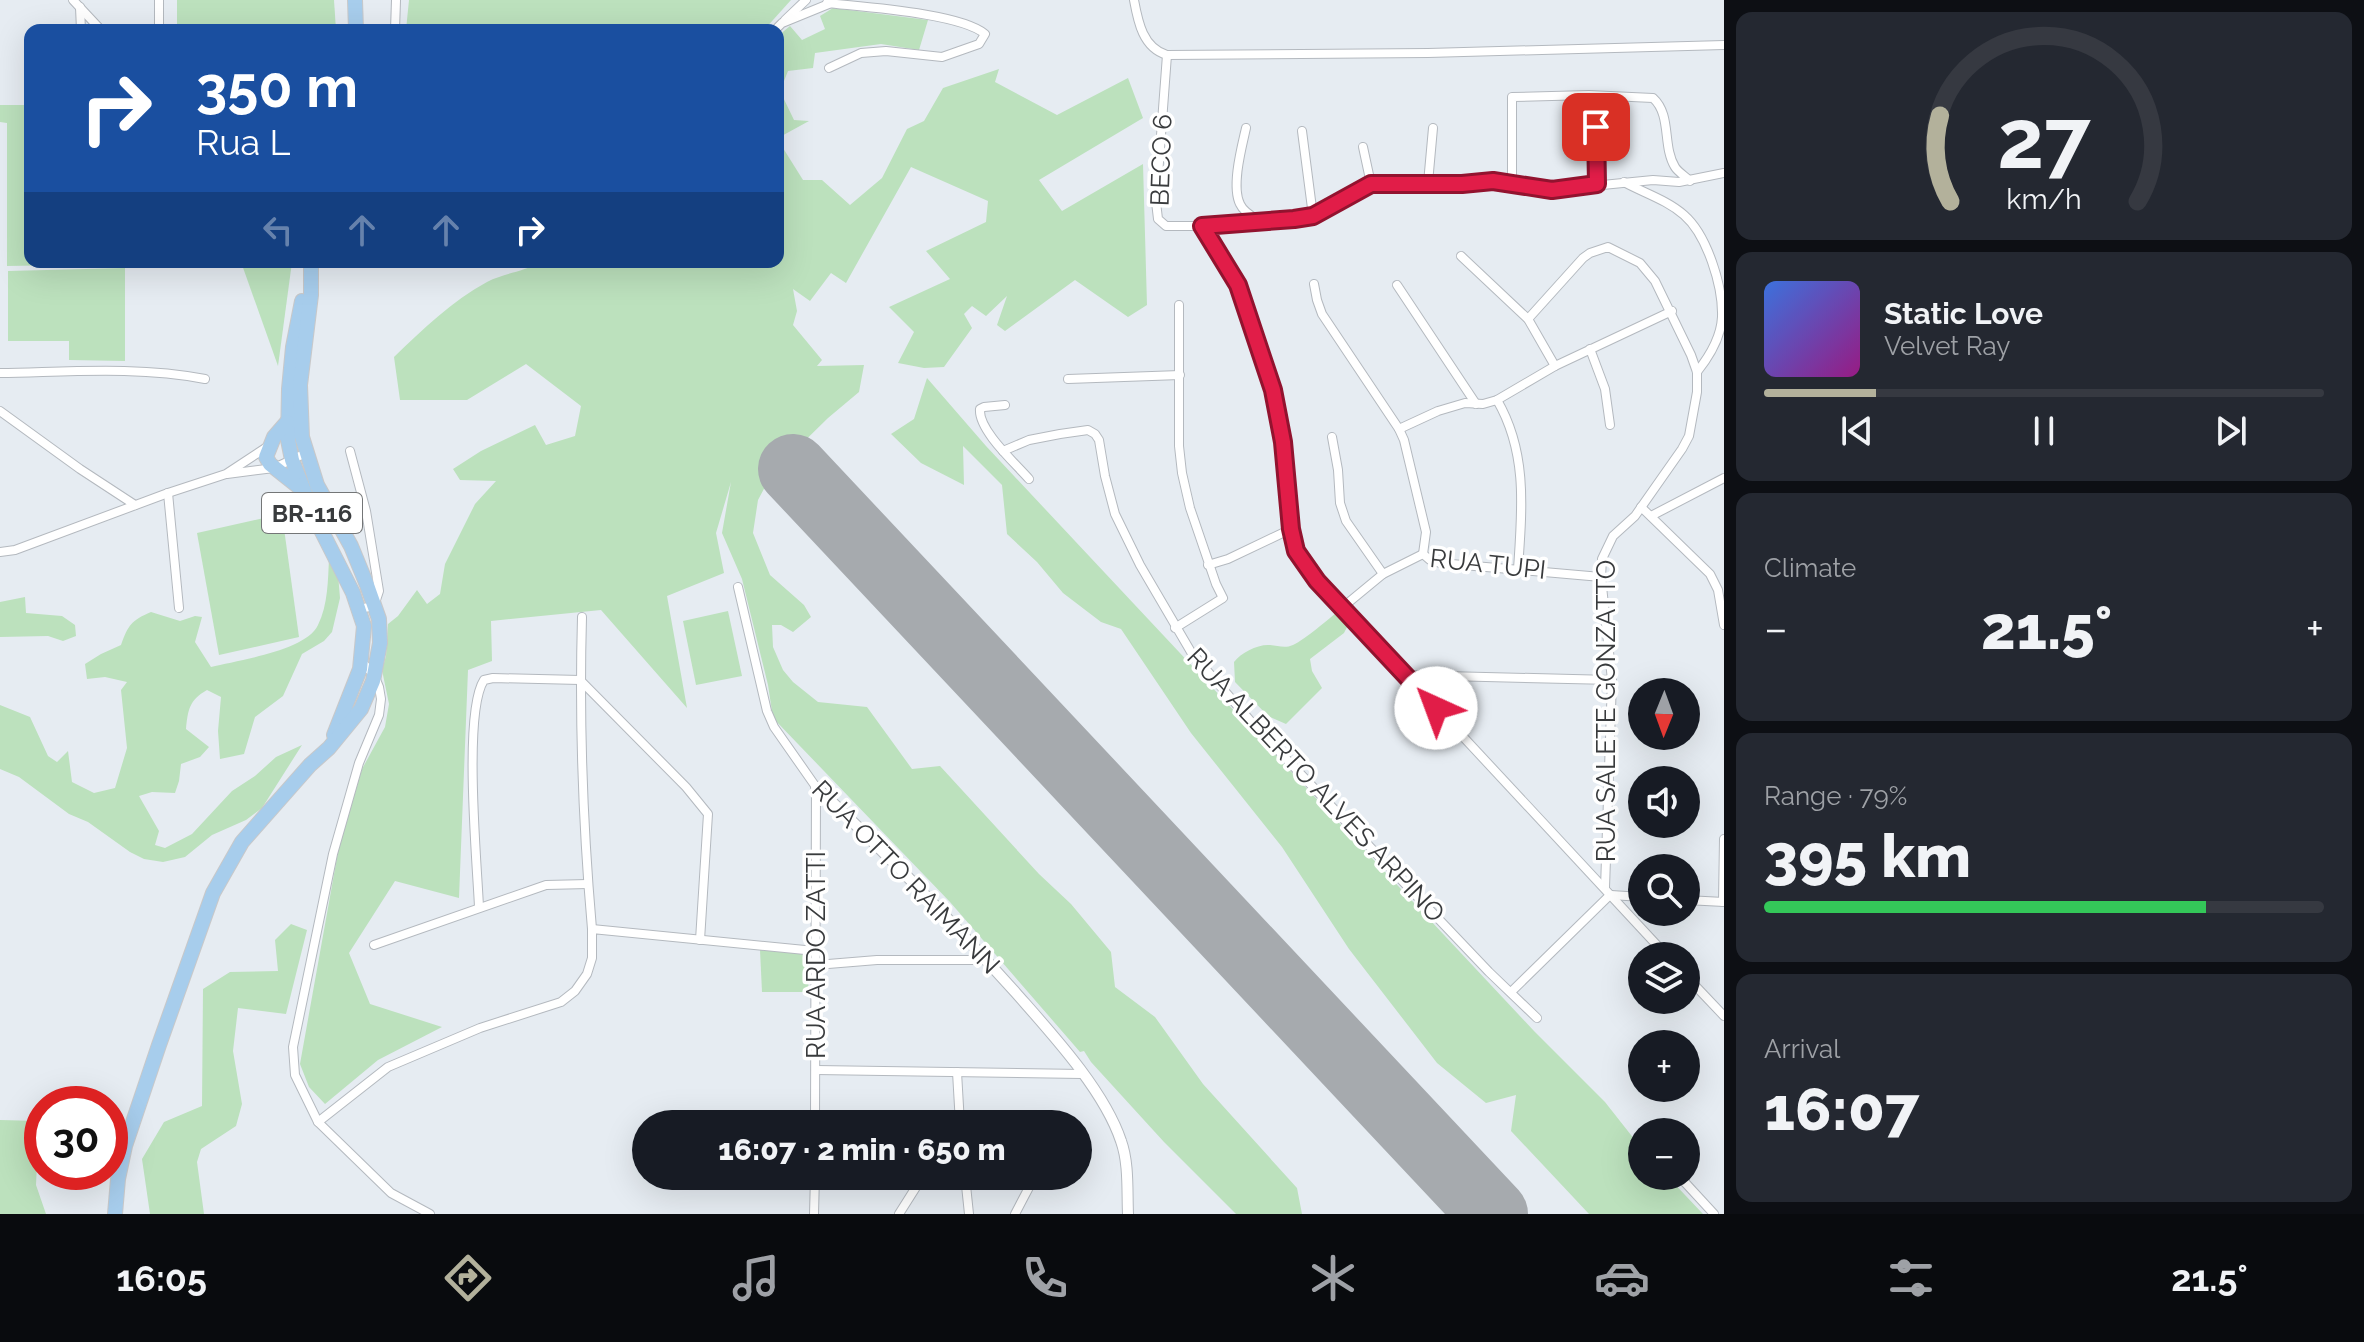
<!DOCTYPE html>
<meta charset="utf-8">
<style>
:root{--surface:#171b24;--page:#242831;--text:#f1f3f6;--muted:#9ea1a6;--line:#363941;--accent:#b3b19b}
body{margin:0;font-family:Raleway,sans-serif;background:var(--page);color:var(--text);height:100vh;display:flex;flex-direction:column;font-size:30px;white-space:nowrap}
*{box-sizing:border-box;margin:0}
p{font-size:26px;color:var(--muted)}
.icon{flex:none;width:44px;height:44px;fill:none;stroke:currentColor;stroke-width:2;stroke-linecap:round;stroke-linejoin:round}
.map{position:relative;flex:1;overflow:hidden}
.panel{display:flex;flex-direction:column;gap:12px;padding:12px;background:#0d0f14;width:640px}
.panel>*{flex:none}
.hud{position:absolute;left:24px;top:24px;width:760px;height:244px;border-radius:16px;box-shadow:0 8px 32px #0002;background:#1a4fa0;color:#fff;overflow:hidden}
.needle{width:52px;rotate:181deg}
.buttons{position:absolute;left:1628px;top:678px;display:grid;gap:16px}
.buttons a{display:grid;place-items:center;width:72px;height:72px;border-radius:50%;background:var(--surface);box-shadow:0 8px 32px #0002;font-size:40px}
.speed{position:absolute;left:24px;top:1086px;display:flex;gap:16px;font-size:40px;font-weight:700;text-align:center}
.speed>*{display:grid;place-content:center;width:104px;height:104px;border-radius:50%;background:var(--surface);box-shadow:0 8px 32px #0002;line-height:1}
.speed .limit{border:12px solid #d22;background:#fff;color:#111}
.pin{position:absolute;display:grid;place-items:center;width:68px;height:68px;color:#fff;margin:-34px;border-radius:16px;box-shadow:0 4px 12px #0006}
.me{position:absolute;width:88px;margin:-44px;rotate:317deg;stroke-linejoin:round;filter:drop-shadow(0 0 6px #0008)}
.turn{display:flex;align-items:center;gap:28px;height:168px;padding:0 40px;font-size:36px}
.turn .icon{width:104px;height:104px;stroke-width:2.5}
.turn b{display:block;font-size:56px;line-height:68px}
.lanes{display:flex;align-items:center;height:76px;padding:0 40px;background:#0003;justify-content:center;gap:40px;direction:ltr}
.lanes .off{opacity:.35}
.big{font-size:60px;font-weight:800;line-height:1.1}
.panel .tile{flex:1;display:flex;flex-direction:column;justify-content:center;gap:12px;min-width:0;padding:0 28px;border-radius:16px;background:var(--page)}
.panel .dial{align-items:center;gap:0}
.dial svg{height:208px;overflow:visible;fill:none;stroke:var(--line);stroke-width:7;stroke-linecap:round;text-anchor:middle}
.dial text{fill:var(--text);stroke:none}
.song{display:flex;align-items:center;gap:24px}
.cover{width:96px;height:96px;border-radius:12px;background:linear-gradient(135deg,hsl(220 70% 55%),hsl(310 70% 35%))}
.played{height:8px;border-radius:4px;background:linear-gradient(90deg,var(--accent) 20%,var(--line) 20%)}
.keys{display:flex;justify-content:space-around;direction:ltr}
.heat{display:flex;justify-content:space-between;align-items:center;font-size:44px;direction:ltr}
.charge{height:12px;border-radius:6px;background:linear-gradient(90deg,#34c759 79%,var(--line) 0)}
.trip{position:absolute;left:632px;top:1110px;width:460px;height:80px;border-radius:40px;background:var(--surface);box-shadow:0 8px 32px #0002;font-weight:800;line-height:80px;text-align:center}
.tab-bar{display:flex;height:128px;justify-content:space-around;align-items:center;background:#090b0e;color:var(--muted)}
.tab-bar .icon{width:56px;height:56px}
.tab-bar .selected{color:var(--accent)}
.tab-bar b{font-size:36px;color:var(--text)}
main{display:flex;flex:1;min-height:0}
.map>svg:first-child{display:block}
.green{fill:#bce1bd}
.lines{fill:none;stroke-linecap:round;stroke-linejoin:round}
.runway{stroke:#a6aaae;stroke-width:70}
.minor-casing{stroke:#b4b9bf;stroke-width:10}
.tertiary-casing{stroke:#b4b9bf;stroke-width:12}
.primary-casing{stroke:#c8c8c9;stroke-width:16}
.minor{stroke:#fff;stroke-width:8}
.tertiary{stroke:#fff;stroke-width:10}
.primary{stroke:#a7cdec;stroke-width:14}
.route-casing{stroke:#92132f;stroke-width:20}
.route{stroke:#e11d48;stroke-width:14}
.labels{text-anchor:middle;dominant-baseline:central;stroke-width:7;stroke-linejoin:round;paint-order:stroke}
.shield{fill:#fff;stroke:#747677;stroke-width:2}
.shield-label{font-size:24px;font-weight:bold;fill:#393b3d}
.street-label{font-size:26px;fill:#393b3d;stroke:#fff}
</style>
<main>
<div class="map">
<svg width="1724" height="1214" viewBox="0 0 1724 1214">
<rect width="100%" height="100%" fill="#e6ecf2"/>
<g class="green">
<polygon points="177,0 334,0 336,30 177,30"/>
<polygon points="409,0 791,0 764,30 406,30"/>
<polygon points="833,8 928,20 919,50 881,44 815,53 813,68 788,71 780,91 794,120 809,121 778,138 778,36 790,26 802,40 825,29 820,16"/>
<path d="M 999,69 L 995,82 L 1057,115 L 1128,78 L 1143,118 L 1039,180 L 1062,211 L 1143,164 L 1147,305 L 1128,317 L 1075,280 L 1005,331 L 997,325 L 1007,296 L 986,316 L 972,306 L 964,314 L 972,328 L 944,367 L 924,368 L 898,363 L 914,332 L 889,307 L 950,279 L 926,251 L 986,222 L 988,201 L 911,167 L 846,283 L 831,273 L 810,301 L 793,289 L 797,311 L 793,325 L 822,360 L 817,366 L 864,365 L 859,392 L 828,418 L 773,472 L 758,500 L 753,533 L 770,575 L 804,605 L 811,617 L 793,632 L 781,625 L 772,625 L 773,647 L 783,670 L 793,682 L 818,702 L 867,707 L 912,769 L 940,766 L 1039,874 L 1071,904 L 1111,952 L 1115,987 L 1155,1017 L 1203,1084 L 1297,1188 L 1302,1214 L 1236,1214 L 1164,1142 L 1091,1062 L 1084,1051 L 1080,1052 L 950,902 L 773,718 L 768,685 L 742,579 L 722,533 L 731,482 L 716,533 L 724,573 L 667,596 L 687,708 L 601,610 L 491,621 L 492,661 L 468,670 L 459,898 L 395,881 L 349,953 L 370,1004 L 442,1027 L 378,1060 L 325,1104 L 309,1087 L 300,1064 L 338,852 L 362,769 L 385,727 L 389,704 L 382,670 L 386,656 L 388,624 L 398,616 L 417,590 L 427,604 L 440,594 L 445,564 L 475,504 L 496,481 L 460,480 L 453,469 L 481,451 L 535,425 L 546,445 L 575,436 L 581,406 L 526,364 L 467,400 L 400,400 L 394,357 C 423,329 452,301 487,282 C 504,273 524,272 540,262 L 778,262 L 778,140 L 803,180 L 822,180 L 850,205 L 882,178 L 907,129 L 924,121 L 943,88 Z"/>
<polygon points="0,105 30,105 30,262 127,264 7,266 7,123 0,122"/>
<polygon points="241,262 292,262 278,366"/>
<polygon points="125,268 125,361 69,360 69,341 8,341 8,271"/>
<polygon points="927,378 986,446 1534,1031 1605,1102 1642,1149 1642,1176 1667,1176 1703,1214 1589,1214 1511,1131 1516,1095 1486,1103 1437,1063 1349,949 1282,847 1191,733 1121,629 1101,622 1063,593 1037,562 1007,534 1002,485 963,446 964,485 921,463 891,434 914,419"/>
<polygon points="282,514 299,637 219,655 197,533"/>
<path d="M 329,558 L 338,574 L 340,598 L 332,632 L 324,641 L 302,654 L 283,696 L 255,717 L 244,754 L 220,759 L 218,731 L 221,697 L 207,690 C 189,700 188,710 186,729 L 209,747 L 200,757 L 181,764 L 179,781 L 175,793 L 152,792 L 139,796 L 159,831 L 155,845 L 165,848 L 192,834 L 232,791 L 255,776 L 276,757 L 302,745 L 262,808 L 246,820 L 212,835 L 185,857 L 163,862 L 144,859 L 130,852 L 88,822 L 69,814 L 19,777 L 0,769 L 0,705 L 30,717 L 48,756 L 57,762 L 68,751 L 72,782 L 94,793 L 115,788 L 127,748 L 121,690 L 127,682 L 105,677 L 87,679 L 85,664 L 101,654 L 121,645 C 128,625 132,620 151,612 L 180,621 L 195,616 L 202,617 L 195,642 L 211,667 C 238,660 306,651 318,625 C 328,605 328,580 329,558 Z"/>
<polygon points="25,597 26,613 62,616 75,625 76,636 63,641 48,636 0,637 0,602"/>
<path d="M 1340,610 L 1350,621 L 1344,633 L 1310,659 L 1312,671 L 1322,688 L 1286,724 L 1268,716 L 1235,682 L 1234,662 C 1241,653 1256,645 1268,645 C 1277,645 1284,649 1293,645 C 1306,639 1328,619 1340,610 Z"/>
<polygon points="728,611 742,676 696,685 683,621"/>
<polygon points="291,924 307,930 286,1014 238,1008 233,1051 242,1104 236,1126 201,1149 197,1162 204,1214 150,1214 142,1159 164,1122 202,1106 203,989 230,972 278,971 275,940"/>
<polygon points="760,950 810,954 808,992 762,992"/>
<polygon points="0,1120 39,1121 36,1185 46,1214 0,1214"/>
</g>
<g class="lines">
<polyline class="runway" points="793,469 1493,1214"/>
<g class="minor-casing">
<g id="minor">
<polyline points="73,0 101,30"/>
<polyline points="159,0 159,30"/>
<path d="M 1134,0 C 1138,22 1143,48 1167,55 L 1428,53 L 1724,45"/>
<path d="M 827,3 C 862,7 960,13 985,34 L 979,44 L 942,57 L 886,51 L 861,53 L 829,68"/>
<polyline points="80,7 81,30"/>
<polyline points="785,20 806,0"/>
<polyline points="395,30 396,0"/>
<polyline points="775,30 782,23 831,3"/>
<polyline points="1167,55 1156,202 1158,219 1166,226 1202,226 1294,219 1313,216 1371,184 1462,184 1493,181 1552,190 1653,180 1679,182 1724,173"/>
<polyline points="1596,127 1597,184"/>
<path d="M 1246,128 C 1242,146 1231,186 1240,204 C 1243,211 1251,216 1258,220"/>
<polyline points="1302,131 1313,216"/>
<polyline points="1363,147 1371,184"/>
<path d="M 1624,182 C 1644,193 1667,200 1684,215 C 1707,235 1723,286 1722,317 C 1721,338 1709,357 1697,372"/>
<polyline points="1428,183 1433,128"/>
<path d="M 1512,183 L 1512,97 L 1589,95 L 1653,98 C 1672,115 1662,146 1675,167 C 1678,172 1685,176 1690,181"/>
<polyline points="1202,226 1238,285 1273,390 1283,442 1292,537 1296,551 1308,570 1667,956"/>
<polyline points="1461,256 1528,319 1555,366"/>
<polyline points="1314,284 1317,300 1322,314 1399,429 1404,440 1426,532 1423,554"/>
<polyline points="1397,285 1476,404"/>
<polyline points="1528,319 1583,258 1590,253 1608,247 1640,263 1655,281 1691,355 1697,372 1697,392 1689,436 1682,449 1635,516 1613,536 1602,559 1601,577 1612,680 1605,888"/>
<polyline points="1590,349 1605,389 1610,425"/>
<path d="M 0,373 C 68,372 138,366 205,379"/>
<polyline points="1068,379 1180,375"/>
<path d="M 1497,400 C 1528,453 1522,510 1518,569"/>
<path d="M 1005,405 L 984,407 L 980,409 C 978,430 1015,463 1029,479"/>
<polyline points="0,411 80,469 135,505"/>
<polyline points="1399,429 1438,411 1465,403 1483,404 1497,400 1555,366 1672,311"/>
<polyline points="1332,437 1338,470 1340,503 1346,521 1383,574"/>
<polyline points="350,451 366,511 379,591 374,606 359,609"/>
<polyline points="1003,451 1029,440 1060,434 1088,430 1095,434 1099,440 1105,476 1115,514 1140,565 1191,652 1254,725 1489,972 1537,1018"/>
<polyline points="227,474 274,468 306,453"/>
<polyline points="168,493 179,608"/>
<polyline points="1641,507 1710,574 1718,590 1724,625"/>
<polyline points="1651,516 1724,478"/>
<polyline points="0,552 15,550 168,493 226,474 267,447"/>
<polyline points="1423,554 1430,560 1440,563 1601,577"/>
<polyline points="1208,565 1228,559 1291,529"/>
<polyline points="738,587 767,711 774,727 816,787 815,1124"/>
<polyline points="1343,607 1383,574 1423,554"/>
<path d="M 582,617 C 579,721 583,826 592,929"/>
<polyline points="1175,628 1223,598 1216,584 1190,508 1182,473 1179,446 1179,305"/>
<polyline points="361,661 374,675 379,687 381,699 379,715 359,763 333,854 293,1047 295,1075 318,1122 391,1193 430,1214"/>
<polyline points="1405,675 1612,680"/>
<polyline points="581,681 686,787 708,814 700,940"/>
<polyline points="1611,895 1642,897"/>
<polyline points="1686,900 1724,902"/>
<polyline points="1723,902 1724,839"/>
<path d="M 479,907 C 477,862 463,712 484,680 L 493,678 L 580,680"/>
<polyline points="374,945 546,885 588,884"/>
<polyline points="816,965 877,960 986,960"/>
<polyline points="1686,976 1724,1016"/>
<polyline points="1511,992 1610,895"/>
<polyline points="816,1070 1082,1074"/>
<polyline points="957,1072 960,1124"/>
<polyline points="318,1122 388,1067 480,1028 561,1002 575,991 587,974 592,958 592,929 815,951"/>
<polyline points="965,1176 969,1214"/>
<polyline points="1679,1176 1714,1214"/>
<polyline points="814,1214 815,1176"/>
<polyline points="899,1214 923,1176"/>
<polyline points="1015,1214 1035,1176"/>
</g>
</g>
<g class="tertiary-casing">
<path id="tertiary" d="M 816,787 C 886,852 952,922 1016,993 C 1052,1034 1104,1090 1121,1141 C 1129,1163 1127,1191 1128,1214"/>
</g>
<g class="primary-casing">
<g id="primary">
<polyline points="355,0 356,30"/>
<polyline points="302,301 293,347 289,389 288,440 292,460 314,516 353,593 364,626 360,669 334,735"/>
<polyline points="287,422 274,437 266,457 270,464 304,491"/>
<polyline points="115,1214 118,1179 125,1146 159,1045 213,893 242,842 310,765 329,748 361,709 373,681 380,643 379,619 367,585 351,546 317,485 302,437 300,385 311,295 311,262"/>
</g>
</g>
<use href="#minor" class="minor"/>
<use href="#tertiary" class="tertiary"/>
<use href="#primary" class="primary"/>
</g>
<g class="lines">
<g class="route-casing">
<polyline id="route" points="1436,708 1317,581 1296,551 1291,529 1283,442 1273,390 1238,285 1202,226 1294,219 1313,216 1371,184 1462,184 1493,181 1552,190 1597,184 1596,127"/>
</g>
<use href="#route" class="route"/>
</g>
<g class="labels">
<rect class="shield" x="262" y="493" width="100" height="40" rx="6"/>
<g class="shield-label">
<text x="312" y="513">BR-116</text>
</g>
<g class="street-label">
<text transform="translate(1161 160) rotate(-88)">BECO 6</text>
<text transform="translate(1488 564) rotate(6)">RUA TUPI</text>
<text transform="translate(1606 711) rotate(-90)">RUA SALETE GONZATTO</text>
<text transform="translate(1316 785) rotate(47)">RUA ALBERTO ALVES ARPINO</text>
<text transform="translate(906 877) rotate(46)">RUA OTTO RAIMANN</text>
<text transform="translate(816 955) rotate(-90)">RUA ARDO ZATTI</text>
</g>
</g>
</svg>
<div class="buttons">
<a><svg class="needle" viewBox="-14 -14 28 28"><path d="M0-13l5 13h-10z" fill="#e53935"/><path d="M0 13l5-13h-10z" fill="#9ea1a6"/></svg></a>
<a><svg class="icon" aria-label="sound" viewBox="0 0 24 24"><path d="M4 9h4l5-4v14l-5-4H4zM17 9q2 3 0 6"/></svg></a>
<a><svg class="icon" aria-label="search" viewBox="0 0 24 24"><circle cx="10" cy="10" r="6"/><path d="M15 15l6 6"/></svg></a>
<a><svg class="icon" aria-label="layers" viewBox="0 0 24 24"><path d="M12 4l9 5-9 5-9-5zM3 14l9 5 9-5"/></svg></a>
<a>+</a>
<a>−</a>
</div>
<div class="speed"><div class="limit">30</div></div>
<div class="pin" style="left:1596px;top:127px;background:#d93025"><svg class="icon" aria-label="arrive" viewBox="0 0 24 24"><path d="M6 21V4h12l-3 4 3 4H6"/></svg></div>
<svg class="me" style="left:1436px;top:708px" viewBox="-20 -20 40 40"><circle r="19" fill="#fff"/><path d="M0-13L10 11 0 6-10 11z" fill="#e11d48"/></svg>
<div class="trip">16:07 · 2 min · 650 m</div>
<div class="hud">
<div class="turn"><svg class="icon" aria-label="right" viewBox="0 0 24 24"><path d="M7 20v-9h11M14 6l5 5-5 5"/></svg><div><b>350 m</b>Rua L</div></div>
<div class="lanes"><svg class="icon off" aria-label="left" viewBox="0 0 24 24"><path d="M17 20v-9H6M10 6l-5 5 5 5"/></svg><svg class="icon off" aria-label="ahead" viewBox="0 0 24 24"><path d="M12 20V5M6 11l6-6 6 6"/></svg><svg class="icon off" aria-label="ahead" viewBox="0 0 24 24"><path d="M12 20V5M6 11l6-6 6 6"/></svg><svg class="icon" aria-label="right" viewBox="0 0 24 24"><path d="M7 20v-9h11M14 6l5 5-5 5"/></svg></div>
</div>
</div>
<section class="panel">
<div class="tile dial"><svg viewBox="0 0 100 80">
<path d="M14 69A42 42 0 1 1 86 69"/>
<path d="M14 69A42 42 0 0 1 10 36" stroke="#b3b19b"/>
<text x="50" y="56" font-size="32" font-weight="700">27</text>
<text x="50" y="72" font-size="11">km/h</text>
</svg></div>
<div class="tile">
<div class="song"><i class="cover"></i><div><b>Static Love</b><p>Velvet Ray</p></div></div>
<div class="played"></div>
<div class="keys"><svg class="icon" aria-label="previous" viewBox="0 0 24 24"><path d="M18 5L8 12l10 7zM5 5v14"/></svg><svg class="icon" aria-label="pause" viewBox="0 0 24 24"><path d="M8 5v14M16 5v14"/></svg><svg class="icon" aria-label="next" viewBox="0 0 24 24"><path d="M6 5l10 7-10 7zM19 5v14"/></svg></div>
</div>
<div class="tile"><p>Climate</p>
<div class="heat"><a>−</a><b class="big">21.5°</b><a>+</a></div>
</div>
<div class="tile"><p>Range · 79%</p><b class="big">395 km</b><div class="charge"></div></div>
<div class="tile"><p>Arrival</p><b class="big">16:07</b></div>
</section>
</main>
<nav class="tab-bar">
<b>16:05</b>
<svg class="icon selected" aria-label="directions" viewBox="0 0 24 24"><path d="M12 3l9 9-9 9-9-9zM9 14v-3h6M13 9l2 2-2 2"/></svg>
<svg class="icon" aria-label="music" viewBox="0 0 24 24"><path d="M9 18V5l10-2v13"/><circle cx="6" cy="18" r="3"/><circle cx="16" cy="16" r="3"/></svg>
<svg class="icon" aria-label="phone" viewBox="0 0 24 24"><path d="M5 4h4l2 5-3 2q2 4 5 5l2-3 5 2v4C11 20 4 13 5 4z"/></svg>
<svg class="icon" aria-label="climate" viewBox="0 0 24 24"><path d="M12 3v18M4 7l16 10M4 17L20 7"/></svg>
<svg class="icon" aria-label="car" viewBox="0 0 24 24"><path d="M5 17H2v-5l4-1 3-4h7l3 4 3 1v5h-3M9 17h6M6 11h13"/><circle cx="7" cy="17" r="2"/><circle cx="17" cy="17" r="2"/></svg>
<svg class="icon" aria-label="filters" viewBox="0 0 24 24"><path d="M4 7h16M4 17h16"/><circle cx="9" cy="7" r="2"/><circle cx="15" cy="17" r="2"/></svg>
<b>21.5°</b>
</nav>
